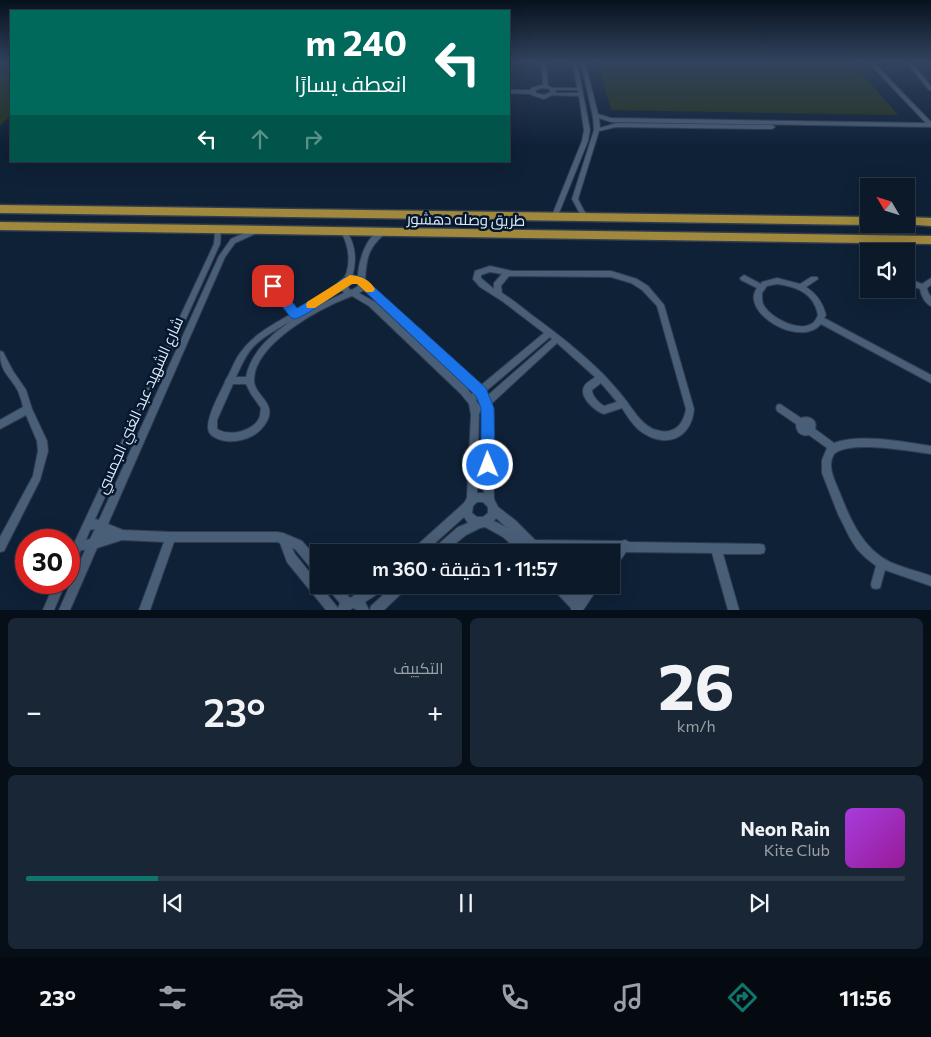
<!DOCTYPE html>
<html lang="ar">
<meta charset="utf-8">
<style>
:root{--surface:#0b1929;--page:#192635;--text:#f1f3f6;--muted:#9aa0a8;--line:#2b3846;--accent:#0f766e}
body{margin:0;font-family:Commissioner,Cairo,sans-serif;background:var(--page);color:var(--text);direction:rtl;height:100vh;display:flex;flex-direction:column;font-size:19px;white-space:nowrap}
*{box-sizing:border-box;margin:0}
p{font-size:16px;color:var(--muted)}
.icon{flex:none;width:28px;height:28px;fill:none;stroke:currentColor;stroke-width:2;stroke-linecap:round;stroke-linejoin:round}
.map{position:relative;height:610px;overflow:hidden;direction:ltr}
.panel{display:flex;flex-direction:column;gap:8px;padding:8px;background:#060e17;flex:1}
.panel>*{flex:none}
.banner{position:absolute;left:10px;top:10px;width:500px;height:152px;border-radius:0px;box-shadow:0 5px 20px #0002,0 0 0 1px var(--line);direction:rtl;background:#00695c;color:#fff;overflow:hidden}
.needle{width:32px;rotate:308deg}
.tools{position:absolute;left:860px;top:178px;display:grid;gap:10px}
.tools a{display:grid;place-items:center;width:55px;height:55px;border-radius:0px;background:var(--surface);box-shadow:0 5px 20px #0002,0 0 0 1px var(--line);font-size:25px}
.speed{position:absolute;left:15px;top:529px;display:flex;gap:10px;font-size:25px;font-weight:700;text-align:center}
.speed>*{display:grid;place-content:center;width:65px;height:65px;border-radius:50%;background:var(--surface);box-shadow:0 5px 20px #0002,0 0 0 1px var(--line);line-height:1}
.speed .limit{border:8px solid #d22;background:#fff;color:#111}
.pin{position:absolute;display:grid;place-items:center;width:42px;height:42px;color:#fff;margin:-21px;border-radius:10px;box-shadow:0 2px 8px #0006}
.me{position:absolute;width:55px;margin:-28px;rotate:359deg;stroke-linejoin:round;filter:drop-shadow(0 0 4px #0008)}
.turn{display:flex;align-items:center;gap:18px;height:105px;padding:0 20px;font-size:22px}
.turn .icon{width:65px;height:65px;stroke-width:2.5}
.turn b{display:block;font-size:35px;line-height:42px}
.lanes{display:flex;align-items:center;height:48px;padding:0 20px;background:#0003;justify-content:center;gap:25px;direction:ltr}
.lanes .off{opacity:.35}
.big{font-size:38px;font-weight:600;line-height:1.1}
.panel .card{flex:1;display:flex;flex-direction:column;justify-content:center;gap:8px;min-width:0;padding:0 18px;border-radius:8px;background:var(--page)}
.panel .dial{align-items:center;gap:0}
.dial b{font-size:65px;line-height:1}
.song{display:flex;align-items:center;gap:15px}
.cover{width:60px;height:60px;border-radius:8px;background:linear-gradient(135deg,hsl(280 70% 55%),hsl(300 70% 35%))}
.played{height:5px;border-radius:2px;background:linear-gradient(90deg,var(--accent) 15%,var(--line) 15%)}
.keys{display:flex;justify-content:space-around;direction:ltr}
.heat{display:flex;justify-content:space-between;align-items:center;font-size:28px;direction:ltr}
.panel .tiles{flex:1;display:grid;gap:8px;grid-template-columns:1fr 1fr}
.card:last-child{grid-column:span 2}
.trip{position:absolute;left:310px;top:544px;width:310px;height:50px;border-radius:0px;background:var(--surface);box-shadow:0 5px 20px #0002,0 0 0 1px var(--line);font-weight:600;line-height:50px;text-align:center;direction:rtl}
.tabs{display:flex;height:80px;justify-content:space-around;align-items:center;background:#040a10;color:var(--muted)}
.tabs .icon{width:35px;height:35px}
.tabs .active{color:var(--accent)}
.tabs b{font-size:22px;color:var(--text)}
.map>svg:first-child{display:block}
.green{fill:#27331a}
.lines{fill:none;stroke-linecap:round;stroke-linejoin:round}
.street-casing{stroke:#313c4f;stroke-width:2}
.primary-casing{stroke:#313c4f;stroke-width:3}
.street{fill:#495e77;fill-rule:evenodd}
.primary{fill:#a0883d;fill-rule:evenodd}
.route{fill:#1a73e8;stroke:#114b97}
.slow{fill:#f59e0b}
.labels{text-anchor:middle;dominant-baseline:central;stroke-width:5;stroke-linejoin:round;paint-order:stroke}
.street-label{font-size:15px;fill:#e0ecfb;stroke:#06182d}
</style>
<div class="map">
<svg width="931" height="610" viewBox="0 0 931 610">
<rect width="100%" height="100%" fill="#0f2137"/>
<g class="green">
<polygon points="0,62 11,62 11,115 0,126"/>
<polygon points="597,62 852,62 898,115 611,110"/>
</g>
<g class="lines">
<g class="street-casing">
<g id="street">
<path d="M 542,62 L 546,62 L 548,86 L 553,88 L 577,88 L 573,62 L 577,62 L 590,130 L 588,141 L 557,218 L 554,220 L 551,218 L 582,141 L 584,130 L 579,96 L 552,95 L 544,99 L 532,95 L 531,94 L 509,93 L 509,90 L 531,90 L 531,88 L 541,85 L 543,85 ZM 541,88 L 549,89 L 551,92 L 544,95 L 536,93 L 536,90 ZM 555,90 L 578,90 L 578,93 L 556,93 Z"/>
<polygon points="581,62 585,62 598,114 611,118 926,123 868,62 873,62 931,122 931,127 611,122 599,118 600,128 616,123 772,125 775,127 772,129 616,127 599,131 578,199 584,211 593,218 590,220 580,214 572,199 594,130 593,117"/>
<polygon points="906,62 911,62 931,86 931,90 929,90"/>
<path d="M 210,227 C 222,226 221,235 220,244 L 95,519 L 99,520 L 219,256 L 231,239 L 253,229 L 257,229 L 258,231 L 257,233 L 235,243 L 225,257 L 108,524 L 123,530 L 171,532 L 277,532 L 283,533 L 302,541 L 319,561 L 319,574 L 315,573 L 295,549 L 292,548 L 295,554 L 338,608 L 340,603 L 328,589 L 327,585 L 339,585 L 350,598 L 371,585 L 386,585 L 385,589 L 365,602 L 369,610 L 357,610 L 353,608 L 350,610 L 326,610 L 287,562 L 280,543 L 277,542 L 174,542 L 150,610 L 139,610 L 164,542 L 122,540 L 97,548 L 70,610 L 59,610 L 85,550 L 81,550 L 73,569 L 69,570 L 69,554 L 214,244 L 215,234 L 209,229 ZM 95,529 L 90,539 L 86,540 L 90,530 Z"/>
<path d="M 342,230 L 346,230 C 356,245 357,260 352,277 L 358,277 C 358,263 367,230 385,230 L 386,232 L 385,234 C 367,248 366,261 365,283 L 480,386 L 544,333 L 502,301 L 480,287 L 473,279 L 475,271 L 490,266 L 512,271 L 611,271 L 637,279 L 648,286 L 664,305 L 694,409 C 691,441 663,449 639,430 C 632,424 627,416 622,408 L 604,414 C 595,411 577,396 585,385 C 587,382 592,380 595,377 L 557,343 L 490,405 L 491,408 L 494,499 L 498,507 L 515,520 L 535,540 L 621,541 L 625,540 L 629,542 L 760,544 L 764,545 L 765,549 L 764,553 L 760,554 L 723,554 L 739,610 L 728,610 L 712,553 L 626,552 L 615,568 L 611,569 L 611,555 L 614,552 L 545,550 L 545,552 L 533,552 L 532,551 L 532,552 L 520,552 L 503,537 L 485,527 L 480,528 L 466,535 L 445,552 L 433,552 L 434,548 L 458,527 L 468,523 L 464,517 L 425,552 L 413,552 L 414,548 L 464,503 L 467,498 L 471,415 L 469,404 L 461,394 L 369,306 L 352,296 C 322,307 256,342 254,379 C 253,397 282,403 263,427 C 253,440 229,446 214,437 C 212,436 210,434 209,432 C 204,421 220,393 225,382 L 225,381 C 230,374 233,364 238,356 C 252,335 269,327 291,314 L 270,290 L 269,288 L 271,279 L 277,279 L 278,281 L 277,287 L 297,310 L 341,283 C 352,269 350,247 341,232 ZM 490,272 L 502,274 L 494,283 L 494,289 L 481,278 L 481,275 ZM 509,276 L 611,277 L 631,283 L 642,290 L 657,306 L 686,409 C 683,427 672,436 653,429 C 640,423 633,409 624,398 C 618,390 611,383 604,375 C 582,353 558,334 533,316 C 523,308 513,300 502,293 L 501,286 ZM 352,282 L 358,282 L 358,286 L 352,290 L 349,289 L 348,286 ZM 342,290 L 344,293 L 313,308 ZM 364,290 L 470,387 L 474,391 L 471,394 L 467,388 L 375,302 L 359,293 ZM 294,319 C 273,333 251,351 246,377 L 236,377 C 241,366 246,354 254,346 C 265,335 281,327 294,319 ZM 550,337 L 552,339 L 487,396 L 485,392 ZM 601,383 L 617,402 L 604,406 C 599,403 592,396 592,390 ZM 233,384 L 246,384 L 251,394 L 261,408 C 261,408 260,415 260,416 C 255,431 230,437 217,429 L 217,420 ZM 479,397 L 481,402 L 478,404 L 476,400 ZM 483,410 L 484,493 L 477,493 L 479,413 ZM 477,502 L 483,502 L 488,507 L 488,513 L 483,517 L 477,517 L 472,513 L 473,506 ZM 496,518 L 507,528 L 508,528 L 494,521 Z"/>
<path d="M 744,275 L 761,284 L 762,282 L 777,278 L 800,284 L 811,277 L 817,277 L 818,279 L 806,287 C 817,294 823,303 826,315 L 824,318 L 931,375 L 931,383 L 821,324 C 800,349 739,312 757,288 L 741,280 L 740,278 ZM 777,284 C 797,287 814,293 818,315 C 817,317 816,320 814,322 C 801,334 770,318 763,304 C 762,301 762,297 762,293 L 767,286 Z"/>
<path d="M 906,275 L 909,276 L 912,280 L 922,284 L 931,278 L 931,285 L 927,288 L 928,292 L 931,297 L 931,306 C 925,304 921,295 920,289 L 906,284 Z"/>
<path d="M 0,351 L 3,352 L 13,371 L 26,390 L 32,409 L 47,441 L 48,451 L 40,480 L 4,551 L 0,552 L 0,537 L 33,476 L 38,451 L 37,441 L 26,415 L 0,429 L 0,420 L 23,407 C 22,402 20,396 18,391 C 9,374 0,373 0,351 Z"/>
<path d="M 780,404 L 801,418 C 810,415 818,420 815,429 L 834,443 C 859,433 905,442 931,446 L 931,454 C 909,451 850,440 834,454 C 827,466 834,479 839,491 C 850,519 862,548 890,562 C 903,568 918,571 931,576 L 931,586 L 885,570 L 880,588 L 876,589 L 872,588 L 871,584 L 876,566 L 866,558 L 857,549 L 850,538 L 838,514 L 822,473 L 822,460 L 827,448 L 809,435 C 801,437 796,432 796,424 L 777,411 L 776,408 L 777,405 Z"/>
<polygon points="55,582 66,582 54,610 43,610"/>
<polygon points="394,585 407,585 406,589 384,610 370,610 371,606"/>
<polygon points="552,585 564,585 566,587 566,585 578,585 584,591 588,585 600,585 583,610 571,610 571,608 553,589"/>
</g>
</g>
<g class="primary-casing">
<g id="primary">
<polygon points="0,205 869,217 869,224 872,224 869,225 0,213"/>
<polygon points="906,217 931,218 931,226 903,224 906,224"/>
<polygon points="0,222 931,236 931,244 0,230"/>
</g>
</g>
<use href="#street" class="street"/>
<use href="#primary" class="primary"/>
</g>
<linearGradient id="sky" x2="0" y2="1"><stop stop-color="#08121e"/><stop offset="0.42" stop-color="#31435e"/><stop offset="1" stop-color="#31435e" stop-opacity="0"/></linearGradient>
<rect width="931" height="147" fill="url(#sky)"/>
<path class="route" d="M 353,275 L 363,277 L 486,388 L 494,408 L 495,465 L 493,470 L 488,472 L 483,470 L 481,465 L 481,408 L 476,396 L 356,283 C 348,283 310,315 295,319 L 291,318 L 267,286 L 273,282 L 277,283 L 297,308 L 330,289 L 343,278 Z"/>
<path class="slow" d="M 350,275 C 361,276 369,279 375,289 L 373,292 L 366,292 L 357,284 L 352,284 L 315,308 L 307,308 L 306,305 L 307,302 Z"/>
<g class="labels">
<g class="street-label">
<text transform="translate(466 219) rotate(1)">طريق وصله دهشور</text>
<text transform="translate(139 405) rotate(-66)">شارع الشهيد عبد الغني الجمسي</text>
</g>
</g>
</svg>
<div class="tools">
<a><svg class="needle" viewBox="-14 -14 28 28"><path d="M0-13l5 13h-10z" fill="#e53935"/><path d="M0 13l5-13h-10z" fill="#9aa0a8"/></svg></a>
<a><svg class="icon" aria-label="sound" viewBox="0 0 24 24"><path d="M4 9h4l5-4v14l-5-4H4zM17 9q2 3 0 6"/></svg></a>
</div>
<div class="speed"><div class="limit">30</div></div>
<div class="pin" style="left:273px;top:286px;background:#d93025"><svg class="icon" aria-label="arrive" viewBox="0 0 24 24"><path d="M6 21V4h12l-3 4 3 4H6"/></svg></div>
<svg class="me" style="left:488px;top:465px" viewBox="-20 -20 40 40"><circle r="17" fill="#1a73e8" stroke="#fff" stroke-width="3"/><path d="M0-11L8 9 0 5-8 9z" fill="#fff"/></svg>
<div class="trip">11:57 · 1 دقيقة · 360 m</div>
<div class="banner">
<div class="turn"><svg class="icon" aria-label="left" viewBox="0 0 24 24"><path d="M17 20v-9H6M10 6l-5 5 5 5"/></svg><div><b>240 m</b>انعطف يسارًا</div></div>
<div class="lanes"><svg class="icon" aria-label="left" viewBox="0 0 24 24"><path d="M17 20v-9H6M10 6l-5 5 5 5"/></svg><svg class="icon off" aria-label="ahead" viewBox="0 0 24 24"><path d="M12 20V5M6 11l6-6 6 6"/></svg><svg class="icon off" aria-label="right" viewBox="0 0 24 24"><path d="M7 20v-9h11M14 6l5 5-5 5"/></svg></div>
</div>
</div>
<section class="panel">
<div class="tiles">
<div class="card dial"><b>26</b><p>km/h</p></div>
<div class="card"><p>التكييف</p>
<div class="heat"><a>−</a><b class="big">23°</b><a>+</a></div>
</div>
<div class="card">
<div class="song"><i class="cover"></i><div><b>Neon Rain</b><p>Kite Club</p></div></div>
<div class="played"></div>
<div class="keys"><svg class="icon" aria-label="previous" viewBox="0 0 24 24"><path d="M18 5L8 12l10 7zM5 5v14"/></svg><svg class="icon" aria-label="pause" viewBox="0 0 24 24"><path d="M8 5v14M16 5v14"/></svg><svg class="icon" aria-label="next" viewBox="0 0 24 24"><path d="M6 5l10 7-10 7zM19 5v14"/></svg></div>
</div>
</div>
</section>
<nav class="tabs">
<b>11:56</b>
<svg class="icon active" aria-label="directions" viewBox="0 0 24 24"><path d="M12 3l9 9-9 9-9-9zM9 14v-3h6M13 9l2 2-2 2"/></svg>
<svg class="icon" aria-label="music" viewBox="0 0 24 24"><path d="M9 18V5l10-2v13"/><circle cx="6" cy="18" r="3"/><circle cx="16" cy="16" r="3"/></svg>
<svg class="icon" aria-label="phone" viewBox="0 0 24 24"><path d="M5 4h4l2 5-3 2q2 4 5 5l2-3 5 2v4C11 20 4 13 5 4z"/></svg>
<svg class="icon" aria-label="climate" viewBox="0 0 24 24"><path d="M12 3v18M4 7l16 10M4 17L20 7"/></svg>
<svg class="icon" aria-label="car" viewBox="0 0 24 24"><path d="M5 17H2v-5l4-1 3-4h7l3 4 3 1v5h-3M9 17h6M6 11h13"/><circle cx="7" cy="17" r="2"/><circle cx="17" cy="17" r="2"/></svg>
<svg class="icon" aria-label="filters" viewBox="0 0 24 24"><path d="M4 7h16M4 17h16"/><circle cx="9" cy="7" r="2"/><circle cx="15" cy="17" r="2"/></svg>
<b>23°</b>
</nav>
